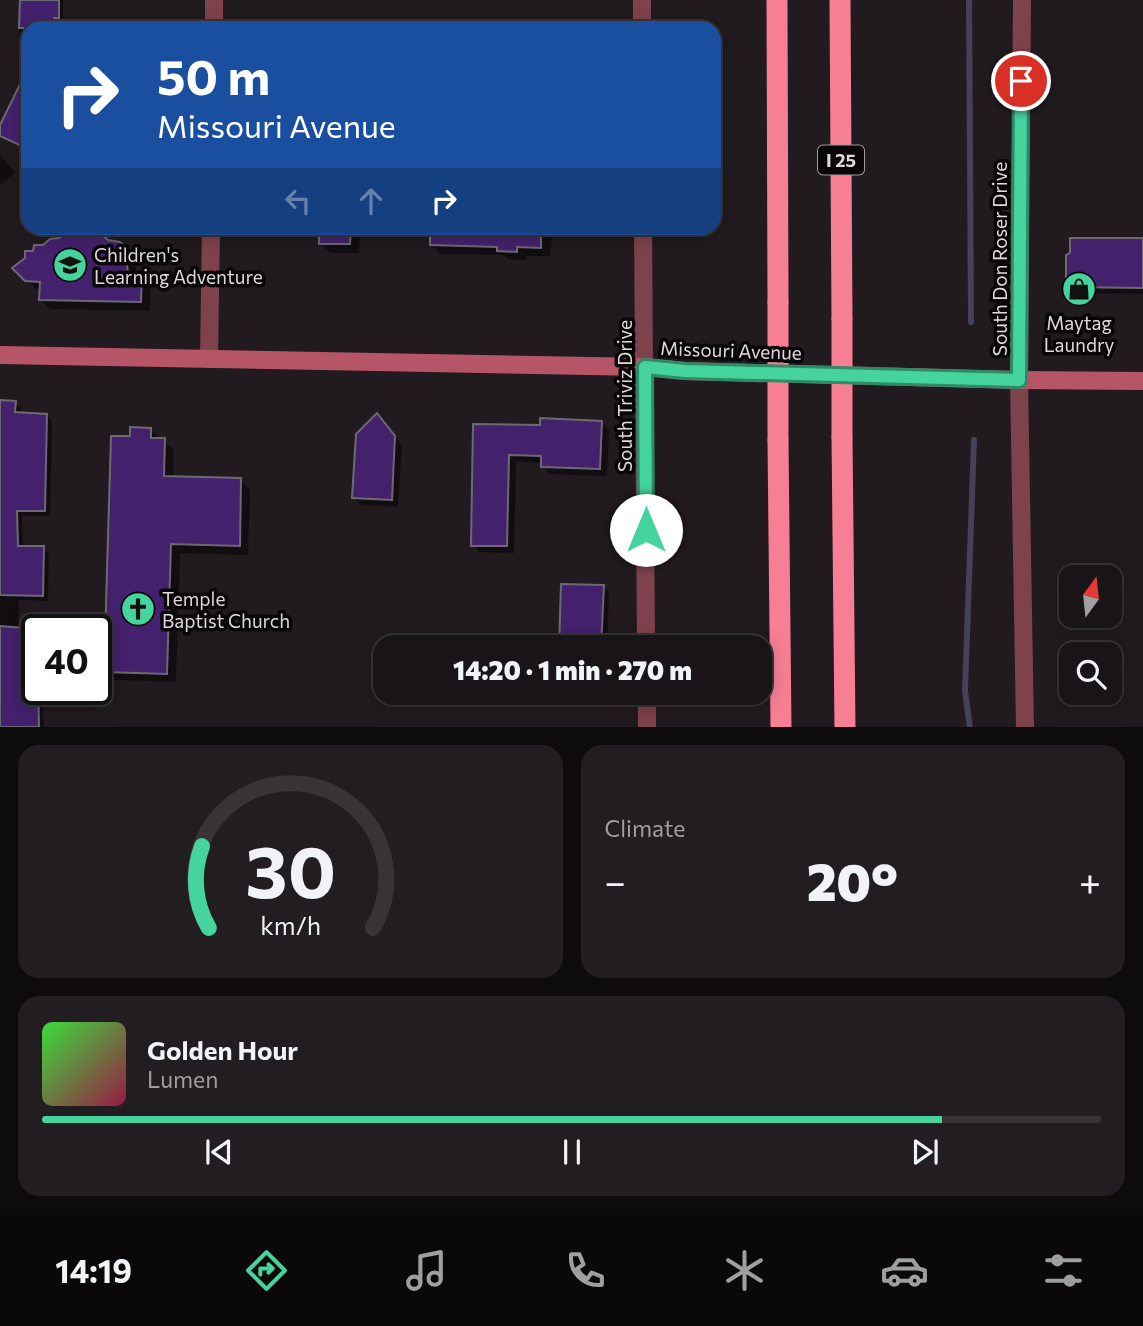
<!DOCTYPE html>
<meta charset="utf-8">
<style>
:root{--surface:#191417;--page:#221d20;--text:#f1f3f6;--muted:#9f9ea1;--line:#373336;--accent:#46d49e}
body{margin:0;font-family:Commissioner,sans-serif;background:var(--page);color:var(--text);height:100vh;display:flex;flex-direction:column;font-size:26px;white-space:nowrap}
*{box-sizing:border-box;margin:0}
p{font-size:23px;color:var(--muted)}
.icon{flex:none;width:38px;height:38px;fill:none;stroke:currentColor;stroke-width:2;stroke-linecap:round;stroke-linejoin:round}
.map{position:relative;height:727px;overflow:hidden}
.details{display:flex;flex-direction:column;gap:18px;padding:18px;background:#0e0b0d;flex:1}
.details>*{flex:none}
.top-card{position:absolute;left:21px;top:21px;width:700px;height:214px;border-radius:21px;box-shadow:0 4px 18px #0003,0 0 0 2px var(--line);background:#1a4fa0;color:#fff;overflow:hidden}
.needle{width:46px;rotate:15deg}
.controls{position:absolute;left:1059px;top:565px;display:grid;gap:14px}
.controls a{display:grid;place-items:center;width:63px;height:63px;border-radius:14px;background:var(--surface);box-shadow:0 4px 18px #0003,0 0 0 2px var(--line);font-size:35px}
.speed{position:absolute;left:21px;top:614px;display:flex;gap:14px;font-size:35px;font-weight:700;text-align:center}
.speed>*{display:grid;place-content:center;width:91px;height:91px;border-radius:50%;background:var(--surface);box-shadow:0 4px 18px #0003,0 0 0 2px var(--line);line-height:1}
.speed .limit{border:4px solid #111;border-radius:10px;background:#fff;color:#111}
.pin{position:absolute;display:grid;place-items:center;width:60px;height:60px;color:#fff;margin:-30px;border:4px solid #fff;border-radius:50%;box-shadow:0 2px 7px #0007}
.me{position:absolute;width:77px;margin:-38px;rotate:0deg;stroke-linejoin:round;filter:drop-shadow(0 0 5px #0008)}
.turn{display:flex;align-items:center;gap:24px;height:147px;padding:0 21px;font-size:32px}
.turn .icon{width:91px;height:91px;stroke-width:2.5}
.turn b{display:block;font-size:49px;line-height:60px}
.lanes{display:flex;align-items:center;height:66px;padding:0 21px;background:#0003;justify-content:center;gap:35px;direction:ltr}
.lanes .off{opacity:.35}
.big{font-size:52px;font-weight:800;line-height:1.1}
.details .widget{flex:1;display:flex;flex-direction:column;justify-content:center;gap:10px;min-width:0;padding:0 24px;border-radius:21px;background:var(--page)}
.details .dial{align-items:center;gap:0}
.dial svg{height:182px;overflow:visible;fill:none;stroke:var(--line);stroke-width:7;stroke-linecap:round;text-anchor:middle}
.dial text{fill:var(--text);stroke:none}
.song{display:flex;align-items:center;gap:21px}
.cover{width:84px;height:84px;border-radius:10px;background:linear-gradient(135deg,hsl(120 70% 55%),hsl(340 70% 35%))}
.played{height:7px;border-radius:4px;background:linear-gradient(90deg,var(--accent) 85%,var(--line) 85%)}
.keys{display:flex;justify-content:space-around;direction:ltr}
.heat{display:flex;justify-content:space-between;align-items:center;font-size:38px;direction:ltr}
.details .tiles{flex:1;display:grid;gap:18px;grid-template-columns:1fr 1fr}
.widget:last-child{grid-column:span 2}
.trip{position:absolute;left:373px;top:635px;width:399px;height:70px;border-radius:21px;background:var(--surface);box-shadow:0 4px 18px #0003,0 0 0 2px var(--line);font-weight:800;line-height:70px;text-align:center}
.dock{display:flex;height:112px;justify-content:space-around;align-items:center;background:#0a0809;color:var(--muted)}
.dock .icon{width:49px;height:49px}
.dock .active{color:var(--accent)}
.dock b{font-size:32px;color:var(--text)}
.map>svg:first-child{display:block}
.shadow{fill:#0007}
.lines{fill:none;stroke-linecap:round;stroke-linejoin:round}
.stream{stroke:#43425a;stroke-width:6}
.building{fill:#44216c;stroke:#6d6972;stroke-width:2}
.minor{stroke:#7e424c;stroke-width:18}
.tertiary{stroke:#7e424c;stroke-width:18}
.secondary{stroke:#b65567;stroke-width:18}
.motorway{stroke:#f77f94;stroke-width:21}
.motorway-bridge{stroke:#f77f94;stroke-width:21}
.route-casing{stroke:#2e8a67;stroke-width:18}
.route{stroke:#46d49e;stroke-width:12}
.labels{text-anchor:middle;dominant-baseline:central;stroke-width:7;stroke-linejoin:round;paint-order:stroke}
.shield{fill:#090608;stroke:#9e9a9d;stroke-width:2}
.shield-label{font-size:18px;font-weight:bold;fill:#ded9dd}
.poi-label{font-size:19px;fill:#ded9dd;stroke:#090608;text-anchor:start}
.street-label{font-size:19px;fill:#ded9dd;stroke:#090608}
</style>
<div class="map">
<svg width="1143" height="728" viewBox="0 0 1143 728">
<rect width="100%" height="100%" fill="#211a1f"/>
<g class="shadow">
<polygon points="21,0 63,0 63,22 58,22 58,28 28,28 28,83 23,78 24,53 19,39"/>
<polygon points="28,96 28,150 0,135 0,129"/>
<polygon points="0,155 15,173 0,185"/>
<polygon points="70,228 94,230 107,241 124,247 134,257 136,275 141,275 151,285 150,311 50,309 41,300 41,290 37,290 15,268 44,247 60,240 70,231"/>
<polygon points="321,228 553,228 550,256 526,256 526,260 509,260 504,255 441,254 431,245 432,235 360,233 359,253 330,253 321,243"/>
<polygon points="1143,240 1143,294 1075,293 1067,286"/>
<polygon points="0,402 15,403 21,408 21,414 46,415 52,421 50,516 22,516 23,548 43,548 49,554 48,601 19,600 18,629 37,690 42,690 44,728 0,728"/>
<polygon points="384,422 402,445 398,507 361,505 354,498"/>
<polygon points="601,422 609,430 607,476 550,474 543,467 543,463 516,461 514,553 480,552 473,545 475,426 542,427"/>
<polygon points="151,430 174,450 173,478 241,480 250,490 248,555 180,553 176,682 115,680 106,671 132,438"/>
<polygon points="603,586 609,593 607,648 538,648 538,641 561,642"/>
</g>
<g class="lines">
<g class="stream">
<polyline points="969,0 971,322"/>
<polyline points="970,728 965,691 974,440"/>
</g>
</g>
<g class="building">
<polygon points="20,0 59,0 59,18 54,18 54,28 19,28"/>
<polygon points="28,68 28,149 0,136 0,125"/>
<polygon points="73,228 95,228 108,240 120,242 125,246 128,273 142,273 141,302 39,300 40,282 25,281 12,268 25,258 25,251 33,251 34,245 43,245 50,239 59,238"/>
<polygon points="319,228 351,228 350,244 319,244"/>
<polygon points="430,228 541,228 541,248 517,247 517,252 497,251 497,247 430,245"/>
<polygon points="1070,238 1143,238 1143,288 1066,287 1066,255 1070,253"/>
<polygon points="0,400 16,401 15,412 47,414 45,511 17,511 18,546 44,546 43,596 0,595"/>
<polygon points="377,413 395,436 392,500 352,498 356,434"/>
<polygon points="540,418 602,421 600,469 541,467 541,456 509,455 507,546 471,546 473,424 540,425"/>
<polygon points="130,427 151,428 151,438 165,438 164,476 241,478 240,546 171,544 167,674 104,672 111,436 130,436"/>
<polygon points="561,584 604,585 601,648 559,648"/>
<polygon points="0,626 37,629 39,727 0,727"/>
</g>
<g class="lines">
<g class="minor">
<polyline points="214,28 214,0"/>
<polyline points="209,359 211,228"/>
</g>
<g class="tertiary">
<polyline points="642,0 642,28"/>
<polyline points="1022,0 1019,380 1025,728"/>
<polyline points="643,228 646,648"/>
<polyline points="647,693 647,728"/>
</g>
<polyline class="secondary" points="0,355 645,367 685,371 1019,380 1143,381"/>
<g class="motorway">
<polyline points="777,0 778,302"/>
<polyline points="840,0 842,319"/>
<polyline points="842,437 845,728"/>
<polyline points="778,440 781,728"/>
</g>
<g class="motorway-bridge">
<polyline points="842,319 842,437"/>
<polyline points="778,440 778,302"/>
</g>
</g>
<g class="lines">
<g class="route-casing">
<polyline id="route" points="646,530 645,367 685,371 1019,380 1021,81"/>
</g>
<use href="#route" class="route"/>
</g>
<defs>
<g id="school-disc" transform="scale(1.75)"><circle r="9.5" fill="#46d49e" stroke="#090608"/><path d="M0-5L7-2L0 1L-7-2ZM-4 1L0 2.5L4 1V4Q0 6-4 4Z" fill="#111"/></g>
<g id="shop-disc" transform="scale(1.75)"><circle r="9.5" fill="#46d49e" stroke="#090608"/><path d="M-5-2.5h2.3a2.7 3.5 0 0 1 5.4 0H5L5.5 6h-11ZM-1.5-2.5h3a1.5 2.3 0 0 0-3 0Z" fill="#111"/></g>
<g id="church-disc" transform="scale(1.75)"><circle r="9.5" fill="#46d49e" stroke="#090608"/><path d="M-1.2-6h2.4v3.5h3.3v2.4h-3.3V6h-2.4V-.1h-3.3v-2.4h3.3Z" fill="#111"/></g>
</defs>
<g fill-rule="evenodd">
<use href="#school-disc" x="70" y="265"/>
<use href="#shop-disc" x="1079" y="289"/>
<use href="#church-disc" x="138" y="609"/>
</g>
<g class="labels">
<rect class="shield" x="818" y="145.5" width="46" height="29" rx="5"/>
<g class="shield-label">
<text x="841" y="160">I 25</text>
</g>
<g class="poi-label">
<text x="94" y="254">Children's<tspan x="94" dy="22">Learning Adventure</tspan></text>
<text x="1079" y="322" text-anchor="middle">Maytag<tspan x="1079" dy="22">Laundry</tspan></text>
<text x="162" y="598">Temple<tspan x="162" dy="22">Baptist Church</tspan></text>
</g>
<g class="street-label">
<text transform="translate(999 259) rotate(-90)">South Don Roser Drive</text>
<text transform="translate(731 350) rotate(2)">Missouri Avenue</text>
<text transform="translate(624 396) rotate(-90)">South Triviz Drive</text>
</g>
</g>
</svg>
<div class="controls">
<a><svg class="needle" viewBox="-14 -14 28 28"><path d="M0-13l5 13h-10z" fill="#e53935"/><path d="M0 13l5-13h-10z" fill="#9f9ea1"/></svg></a>
<a><svg class="icon" aria-label="search" viewBox="0 0 24 24"><circle cx="10" cy="10" r="6"/><path d="M15 15l6 6"/></svg></a>
</div>
<div class="speed"><div class="limit">40</div></div>
<div class="pin" style="left:1021px;top:81px;background:#d93025"><svg class="icon" aria-label="arrive" viewBox="0 0 24 24"><path d="M6 21V4h12l-3 4 3 4H6"/></svg></div>
<svg class="me" style="left:646px;top:530px" viewBox="-20 -20 40 40"><circle r="19" fill="#fff"/><path d="M0-13L10 11 0 6-10 11z" fill="#46d49e"/></svg>
<div class="trip">14:20 · 1 min · 270 m</div>
<div class="top-card">
<div class="turn"><svg class="icon" aria-label="right" viewBox="0 0 24 24"><path d="M7 20v-9h11M14 6l5 5-5 5"/></svg><div><b>50 m</b>Missouri Avenue</div></div>
<div class="lanes"><svg class="icon off" aria-label="left" viewBox="0 0 24 24"><path d="M17 20v-9H6M10 6l-5 5 5 5"/></svg><svg class="icon off" aria-label="ahead" viewBox="0 0 24 24"><path d="M12 20V5M6 11l6-6 6 6"/></svg><svg class="icon" aria-label="right" viewBox="0 0 24 24"><path d="M7 20v-9h11M14 6l5 5-5 5"/></svg></div>
</div>
</div>
<section class="details">
<div class="tiles">
<div class="widget dial"><svg viewBox="0 0 100 80">
<path d="M14 69A42 42 0 1 1 86 69"/>
<path d="M14 69A42 42 0 0 1 11 33" stroke="#46d49e"/>
<text x="50" y="56" font-size="32" font-weight="700">30</text>
<text x="50" y="72" font-size="11">km/h</text>
</svg></div>
<div class="widget"><p>Climate</p>
<div class="heat"><a>−</a><b class="big">20°</b><a>+</a></div>
</div>
<div class="widget">
<div class="song"><i class="cover"></i><div><b>Golden Hour</b><p>Lumen</p></div></div>
<div class="played"></div>
<div class="keys"><svg class="icon" aria-label="previous" viewBox="0 0 24 24"><path d="M18 5L8 12l10 7zM5 5v14"/></svg><svg class="icon" aria-label="pause" viewBox="0 0 24 24"><path d="M8 5v14M16 5v14"/></svg><svg class="icon" aria-label="next" viewBox="0 0 24 24"><path d="M6 5l10 7-10 7zM19 5v14"/></svg></div>
</div>
</div>
</section>
<nav class="dock">
<b>14:19</b>
<svg class="icon active" aria-label="directions" viewBox="0 0 24 24"><path d="M12 3l9 9-9 9-9-9zM9 14v-3h6M13 9l2 2-2 2"/></svg>
<svg class="icon" aria-label="music" viewBox="0 0 24 24"><path d="M9 18V5l10-2v13"/><circle cx="6" cy="18" r="3"/><circle cx="16" cy="16" r="3"/></svg>
<svg class="icon" aria-label="phone" viewBox="0 0 24 24"><path d="M5 4h4l2 5-3 2q2 4 5 5l2-3 5 2v4C11 20 4 13 5 4z"/></svg>
<svg class="icon" aria-label="climate" viewBox="0 0 24 24"><path d="M12 3v18M4 7l16 10M4 17L20 7"/></svg>
<svg class="icon" aria-label="car" viewBox="0 0 24 24"><path d="M5 17H2v-5l4-1 3-4h7l3 4 3 1v5h-3M9 17h6M6 11h13"/><circle cx="7" cy="17" r="2"/><circle cx="17" cy="17" r="2"/></svg>
<svg class="icon" aria-label="filters" viewBox="0 0 24 24"><path d="M4 7h16M4 17h16"/><circle cx="9" cy="7" r="2"/><circle cx="15" cy="17" r="2"/></svg>
</nav>
